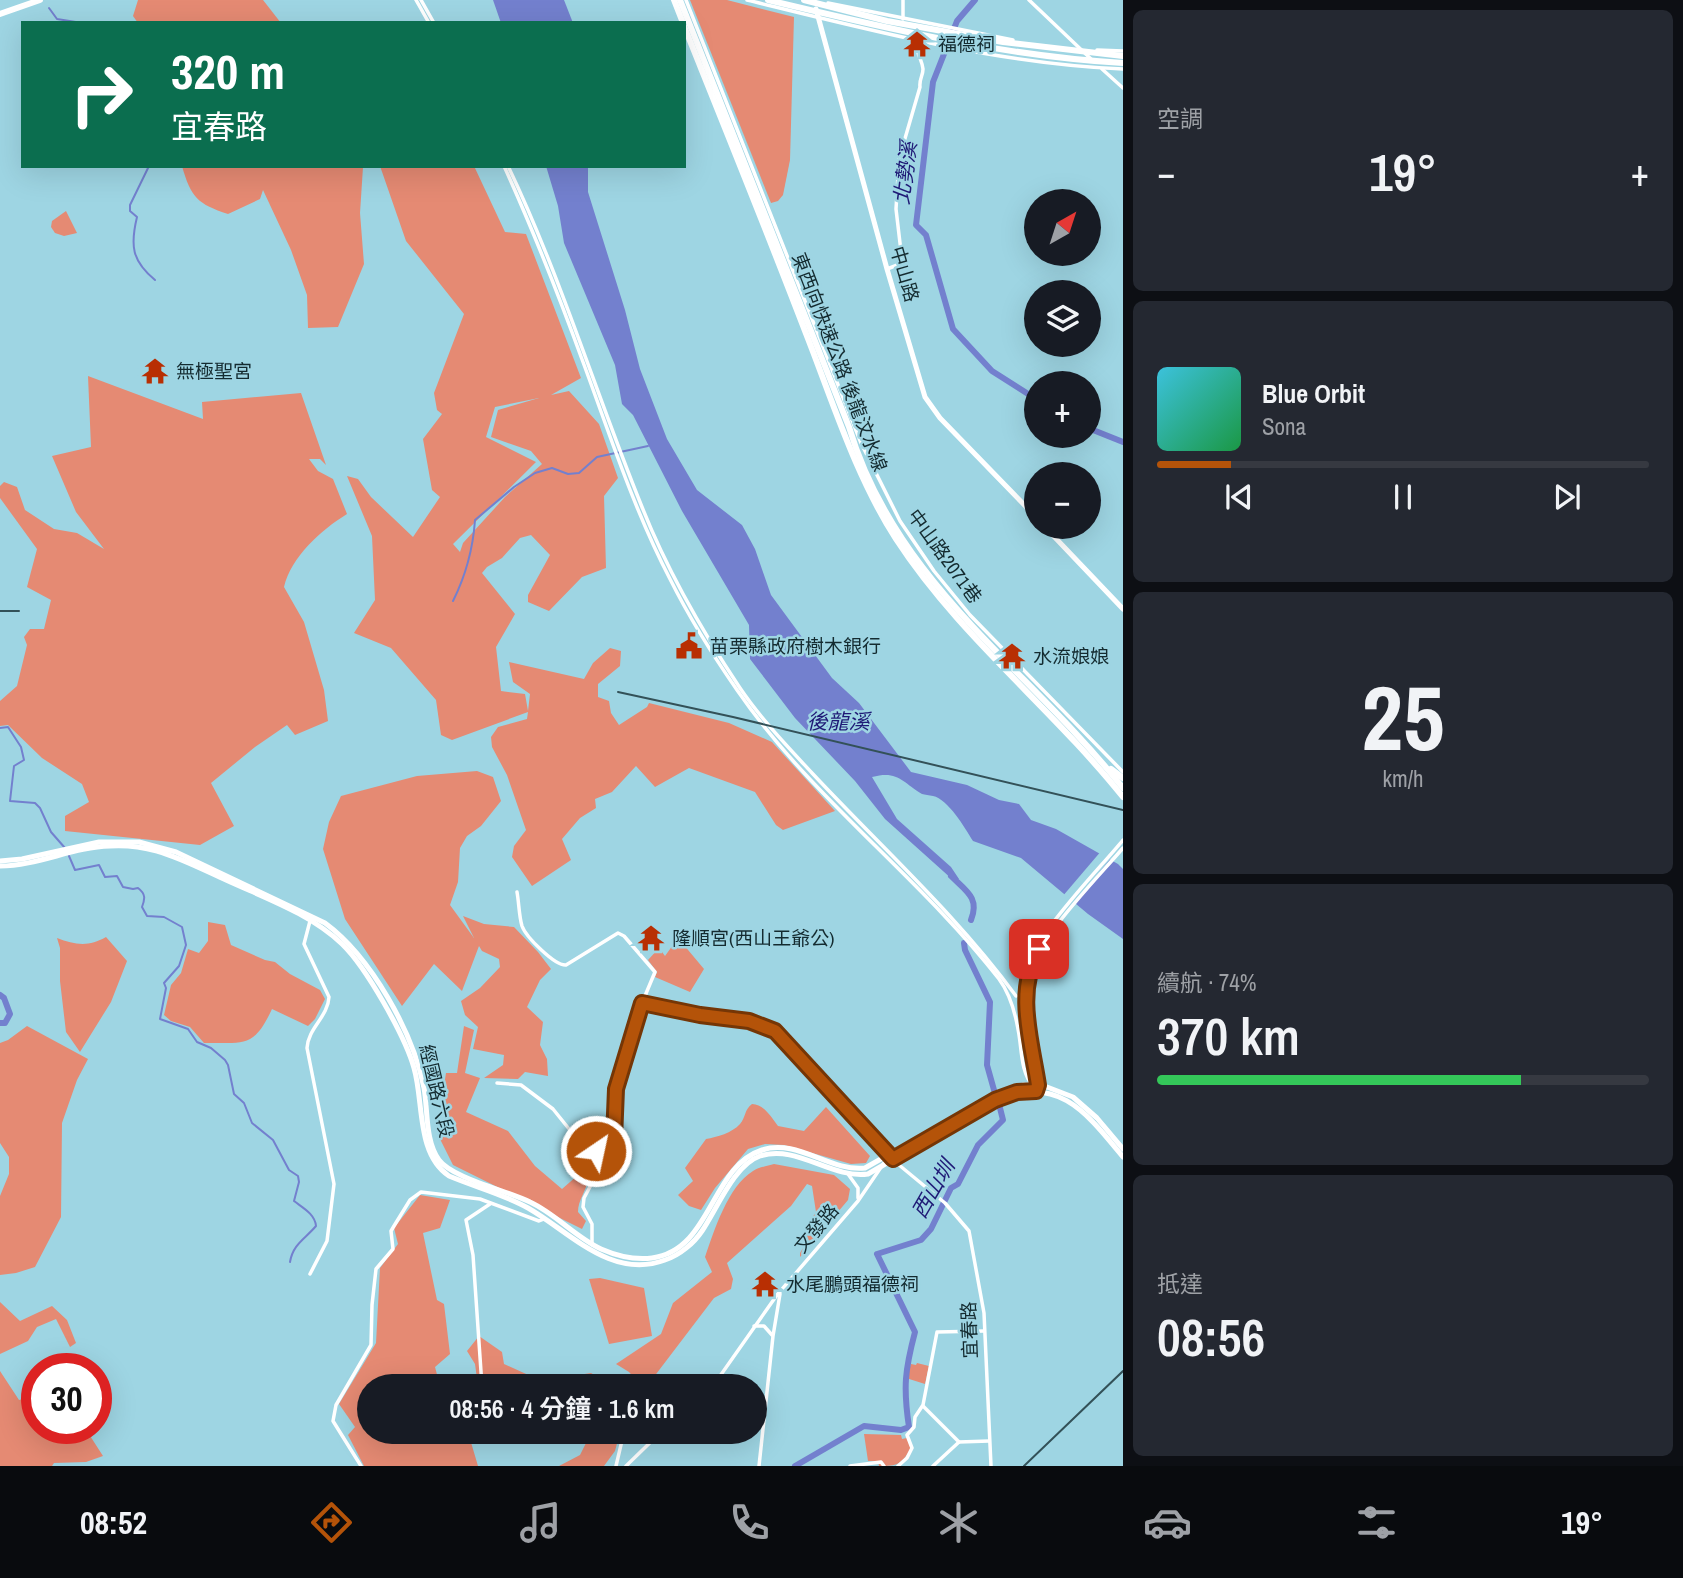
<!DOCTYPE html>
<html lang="zh-TW">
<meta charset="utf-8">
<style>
:root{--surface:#171b24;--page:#242831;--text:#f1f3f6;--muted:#9ea1a6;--line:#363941;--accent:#b45309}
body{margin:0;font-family:"Archivo Narrow","Noto Sans TC",sans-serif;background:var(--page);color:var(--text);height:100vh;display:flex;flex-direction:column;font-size:26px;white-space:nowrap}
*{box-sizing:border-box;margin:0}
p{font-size:23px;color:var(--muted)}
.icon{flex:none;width:38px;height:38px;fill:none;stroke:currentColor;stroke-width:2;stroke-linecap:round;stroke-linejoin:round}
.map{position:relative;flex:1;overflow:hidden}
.details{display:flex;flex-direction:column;gap:10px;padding:10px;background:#0d0f14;width:560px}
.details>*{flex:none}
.banner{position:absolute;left:21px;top:21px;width:665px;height:147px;border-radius:0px;box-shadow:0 7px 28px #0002;background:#0b6e4f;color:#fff;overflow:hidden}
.needle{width:46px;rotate:39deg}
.tools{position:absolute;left:1024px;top:189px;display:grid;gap:14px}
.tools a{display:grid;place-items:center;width:77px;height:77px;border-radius:50%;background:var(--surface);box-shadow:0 7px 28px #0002;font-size:35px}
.speed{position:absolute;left:21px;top:1353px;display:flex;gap:14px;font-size:35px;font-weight:700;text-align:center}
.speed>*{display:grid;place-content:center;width:91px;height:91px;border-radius:50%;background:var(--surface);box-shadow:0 7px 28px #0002;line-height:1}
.speed .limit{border:10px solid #d22;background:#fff;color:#111}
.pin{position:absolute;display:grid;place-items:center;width:60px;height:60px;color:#fff;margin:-30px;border-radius:14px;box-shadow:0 4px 10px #0006}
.me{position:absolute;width:77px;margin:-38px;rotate:34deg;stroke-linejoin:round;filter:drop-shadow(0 0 5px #0008)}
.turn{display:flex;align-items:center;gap:24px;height:147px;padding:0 35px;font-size:32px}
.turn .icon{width:91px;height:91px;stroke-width:2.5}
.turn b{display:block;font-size:49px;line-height:60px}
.big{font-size:52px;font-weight:600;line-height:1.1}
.details .tile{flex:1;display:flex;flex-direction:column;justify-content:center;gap:10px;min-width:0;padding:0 24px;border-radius:10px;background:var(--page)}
.details .dial{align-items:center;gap:0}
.dial b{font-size:91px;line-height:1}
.song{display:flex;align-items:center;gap:21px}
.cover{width:84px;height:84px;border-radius:10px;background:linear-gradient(135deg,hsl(190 70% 55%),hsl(140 70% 35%))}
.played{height:7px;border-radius:4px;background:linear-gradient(90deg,var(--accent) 15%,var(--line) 15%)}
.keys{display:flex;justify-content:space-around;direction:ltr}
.heat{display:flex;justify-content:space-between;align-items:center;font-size:38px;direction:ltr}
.charge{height:10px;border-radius:5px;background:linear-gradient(90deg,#34c759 74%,var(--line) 0)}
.trip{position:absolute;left:357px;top:1374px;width:410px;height:70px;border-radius:35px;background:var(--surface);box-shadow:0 7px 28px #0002;font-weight:600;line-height:70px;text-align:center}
.tabs{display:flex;height:112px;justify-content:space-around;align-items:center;background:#090b0e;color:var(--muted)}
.tabs .icon{width:49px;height:49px}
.tabs .selected{color:var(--accent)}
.tabs b{font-size:32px;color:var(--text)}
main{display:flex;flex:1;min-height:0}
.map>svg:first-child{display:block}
.green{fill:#e58a73;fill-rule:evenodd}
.water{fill:#7380ce}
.pier{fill:#9ed5e3}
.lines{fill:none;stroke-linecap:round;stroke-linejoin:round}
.stream{stroke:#7380ce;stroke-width:2}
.river{stroke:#7380ce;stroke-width:6}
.minor{stroke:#fff;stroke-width:3.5}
.major{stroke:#fff;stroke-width:5}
.highway{stroke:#fff;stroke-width:6}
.rail{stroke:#335158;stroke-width:2}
.route-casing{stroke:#753606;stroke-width:18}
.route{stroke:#b45309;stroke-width:12}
.labels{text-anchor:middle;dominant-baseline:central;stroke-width:5;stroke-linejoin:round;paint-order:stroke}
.poi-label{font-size:19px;fill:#142b30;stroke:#9ed5e3;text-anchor:start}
.street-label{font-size:19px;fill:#142b30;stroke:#9ed5e3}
.water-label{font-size:21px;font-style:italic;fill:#1f1a76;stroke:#9ed5e3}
</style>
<main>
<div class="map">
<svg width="1123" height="1466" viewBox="0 0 1123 1466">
<rect width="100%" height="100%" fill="#9ed5e3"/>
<g class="green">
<polygon points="138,0 263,0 281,23 138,23 133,16"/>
<polygon points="690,0 727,0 794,17 790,160 783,195 778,201 771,203"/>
<path d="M 182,166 L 474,166 L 505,232 L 526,234 L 581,378 L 551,395 L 569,391 L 599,424 L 618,478 L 604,496 L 606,568 L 582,577 L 549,611 L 528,602 L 528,595 L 550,555 L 531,535 L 520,538 L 502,558 L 487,567 L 482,573 L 515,614 L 496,647 L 501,691 L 525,694 L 528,711 L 530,694 L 513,682 L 509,662 L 584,679 L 593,663 L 610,648 L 621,651 L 620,666 L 598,684 L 598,697 L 609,701 L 611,713 L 619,725 L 647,707 L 649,703 L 729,723 L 772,742 L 835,811 L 783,830 L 776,825 L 755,792 L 689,768 L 655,787 L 636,766 L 612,792 L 595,799 L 596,808 L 580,818 L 562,839 L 571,860 L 532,886 L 512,857 L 514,846 L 526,830 L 507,775 L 492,747 L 491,737 L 498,727 L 527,719 L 528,712 L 452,740 L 441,735 L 436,700 L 391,648 L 354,633 L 375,600 L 372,536 L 347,476 L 358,479 L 371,497 L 413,537 L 440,497 L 432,490 L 423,439 L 442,414 L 437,410 L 434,393 L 464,314 L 406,241 L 380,166 L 363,167 L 360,213 L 364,264 L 338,327 L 308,328 L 307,295 L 291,250 L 263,190 L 260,199 L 228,214 C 198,204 191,198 182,166 ZM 539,398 L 498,410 L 491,437 L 531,451 L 542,464 L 505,497 L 463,543 L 460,552 L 453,544 L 536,462 L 486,437 L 495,407 Z"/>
<polygon points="66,211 77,233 64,236 55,233 51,227 52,221"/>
<path d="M 88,376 L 203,419 L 202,402 L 301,393 L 326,465 L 320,459 L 309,459 L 318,471 L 333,479 L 347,514 C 321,530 291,557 284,587 L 304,622 L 324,690 L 328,721 L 295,735 L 287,725 L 255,747 L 211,783 L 234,826 L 200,845 L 65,831 L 65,816 L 89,802 L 82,784 L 42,758 L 8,725 L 0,726 L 0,701 L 17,686 L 27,645 L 24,637 L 30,629 L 44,629 L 51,600 L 27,587 L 37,549 L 0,498 L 0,486 L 4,482 L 17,487 L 25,510 L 54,529 L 77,533 L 104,549 L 76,512 L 52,456 L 91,447 Z"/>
<polygon points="477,771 493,777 501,801 481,826 467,836 460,848 458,882 450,905 474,938 463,916 484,924 514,927 538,952 551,969 540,980 527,1007 543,1022 540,1045 547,1059 548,1076 525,1072 518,1079 484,1078 503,1065 504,1055 473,1049 478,1027 465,1015 461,1001 480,988 500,967 499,959 482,951 479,946 462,991 434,964 402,1006 345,919 323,849 329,822 341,796 417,776"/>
<path d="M 208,922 L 225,925 L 231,945 L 265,960 L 275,962 L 290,974 L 320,990 L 325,999 L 315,1019 L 308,1026 L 272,1009 C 253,1050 243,1042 204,1043 L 190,1027 L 171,1021 L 164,1015 L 171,985 L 181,973 L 188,949 L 199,953 L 208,941 Z"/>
<path d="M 106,937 L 127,961 L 111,1002 L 80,1052 L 66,1032 L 60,981 L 60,948 L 57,938 C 75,945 89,947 106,937 Z"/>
<polygon points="678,938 704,969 690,992 655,977 657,972 648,960 659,948 665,956"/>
<polygon points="27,1026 88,1059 77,1080 62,1123 61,1217 35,1267 16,1273 0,1275 0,1196 9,1174 9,1157 0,1143 0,1043 8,1040"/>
<path d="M 464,1026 L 474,1030 L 465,1073 L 480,1078 L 466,1112 L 508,1131 L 535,1166 L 562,1189 L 578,1175 L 588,1179 C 586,1192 578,1200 578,1212 L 586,1221 L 582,1229 L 453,1165 L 439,1137 L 452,1136 L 442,1099 L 446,1073 L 457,1073 Z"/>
<path d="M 752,1104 C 765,1105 771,1117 778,1126 L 804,1131 L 826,1107 L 870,1156 L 866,1163 L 851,1164 L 784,1145 L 765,1144 L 748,1149 L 715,1188 L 701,1210 L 689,1206 L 678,1195 L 693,1181 L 685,1168 L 706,1139 C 717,1137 732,1133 740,1124 C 746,1117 744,1110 752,1104 Z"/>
<path d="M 774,1164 L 834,1175 L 850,1189 L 848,1200 L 800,1257 L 800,1253 L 807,1242 L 804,1230 L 816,1212 L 812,1186 L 807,1184 L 791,1206 L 727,1263 L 733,1279 L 731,1289 L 714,1298 L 647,1386 L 642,1386 L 629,1372 L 616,1364 L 661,1334 L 673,1303 L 712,1272 L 705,1257 C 714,1231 728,1186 753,1171 C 759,1167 768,1166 774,1164 Z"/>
<polygon points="420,1195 450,1200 440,1228 423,1233 437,1300 444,1304 450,1354 435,1367 440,1386 369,1386 369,1432 477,1432 470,1439 478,1466 364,1466 348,1435 355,1427 339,1404 376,1343 380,1268 398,1244 394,1228"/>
<polygon points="600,1278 644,1288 652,1336 609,1344 589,1279"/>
<polygon points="0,1302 20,1321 52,1306 67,1320 76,1343 70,1347 56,1319 37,1327 28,1341 0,1354"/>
<polygon points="479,1336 502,1352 504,1364 535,1378 559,1378 591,1373 605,1381 600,1386 478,1386 475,1364 467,1351"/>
<polygon points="917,1363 929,1366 925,1384 906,1378 911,1364 916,1365"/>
<polygon points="0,1371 19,1400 37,1395 37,1428 85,1428 103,1456 86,1462 54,1463 52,1466 0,1466"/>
<polygon points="586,1432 620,1432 615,1451 604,1466 559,1466 580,1455 589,1437"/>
<path d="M 864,1434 L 901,1435 L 902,1439 L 907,1438 L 911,1449 C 900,1465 898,1466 879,1466 L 878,1461 L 868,1461 Z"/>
</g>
<g class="water">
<polygon points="493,0 564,0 573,23 501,23"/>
<path d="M 546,166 L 588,166 L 588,192 L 625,310 L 640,369 L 667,439 L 697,490 L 742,525 L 755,549 L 771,595 L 832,678 L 859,703 L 911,772 L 967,785 L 999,800 L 1019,804 L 1031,820 L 1056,829 L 1118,864 L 1123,869 L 1123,939 L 1088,914 L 1021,858 L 973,841 C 965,828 948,799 933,796 C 929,795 925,795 922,794 C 902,782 898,770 872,777 L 897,819 L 951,867 L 959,879 L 953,880 L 885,819 L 855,781 L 795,718 L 750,659 L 749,625 L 682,511 L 633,415 L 622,404 L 615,365 L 564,243 L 558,206 Z"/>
</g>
<polygon class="pier" points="1102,850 1112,857 1072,905 1062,897"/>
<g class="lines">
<g class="stream">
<polyline points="49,8 57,19 82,23"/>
<path d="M 149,166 L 130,205 L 130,211 L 137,217 C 130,246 132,261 155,280"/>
<path d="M 453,601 C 466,575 473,549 475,520 L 514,487 L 535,473 L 552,468 L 568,474 L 579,473 L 597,457 L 648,446"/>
<polyline points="0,728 8,727 21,747 24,760 14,766 10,801 35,803 40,808 51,832 65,848"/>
<path d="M 69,856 L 75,870 L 99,865 L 105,877 L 117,876 L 123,887 L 133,889 L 138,888 C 146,894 145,899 142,907 L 147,916 L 164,917 L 182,927 L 186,945 L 179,966 L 164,983 L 166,988 L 160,1019 L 188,1029 L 197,1042 L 211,1048 L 225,1060 L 228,1065 L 234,1094 L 244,1103 L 252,1123 L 273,1140 L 289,1170 L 298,1176 L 299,1182 L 294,1201 C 303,1208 315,1214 316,1226 C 305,1239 293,1244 290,1262"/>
</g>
<g class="river">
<polyline points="975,0 957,21 933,82 916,225 926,235 953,329 992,371 1036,399"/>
<polyline points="1088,428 1123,442"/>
<path d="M 951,876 C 966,891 980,898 971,920"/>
<polyline points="964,943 965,950 990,1002 987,1065 994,1090"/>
<polyline points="0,995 4,998 10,1014 5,1023 0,1023"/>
<path d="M 795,1466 L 864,1426 L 901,1430 L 909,1427 C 903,1387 905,1370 915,1332 L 877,1254 L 921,1240 L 931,1229 L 951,1188 L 958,1184 L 978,1145 L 1003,1120 L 1000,1108"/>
</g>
<g class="minor">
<polyline points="416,0 429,23"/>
<polyline points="421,0 434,23"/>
<polyline points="686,0 861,443 900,521 934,571 970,615 1123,772"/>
<path d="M 747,0 C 869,30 998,64 1123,69"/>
<polyline points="903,0 903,19"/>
<polyline points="1029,0 1091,59"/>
<polyline points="828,3 1013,40"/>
<polyline points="1097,50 1123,51"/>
<polyline points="1102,69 1123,88"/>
<path d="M 504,166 C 533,230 559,296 583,362 C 610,435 634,510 670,579 C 689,617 712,654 737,690 C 811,798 919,876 999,979 C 1010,994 1015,1012 1018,1029 C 1022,1047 1020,1072 1033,1086"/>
<path d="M 508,166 C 561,277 596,394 642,507 C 667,570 702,631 740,688 C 761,719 787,746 812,773 C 881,847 956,914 1016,996"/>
<path d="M 887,269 L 900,264 L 902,260 L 896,209 L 899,159 L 920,87 C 919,79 923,76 923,69 C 922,59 915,48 911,39"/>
<path d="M 517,892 C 519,903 519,916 522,926 C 526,937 555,966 566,965 L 618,933 L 624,936 L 655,972 L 642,1003 L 616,1089 L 614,1138 L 590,1155 L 586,1161 L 592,1183 L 584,1198 L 583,1207 L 592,1224 L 592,1245"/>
<polyline points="642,1003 700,1015 749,1022 775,1031 888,1154"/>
<polyline points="1031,1019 1042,1074 1039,1082"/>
<polyline points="497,1083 521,1085 553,1109 590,1155"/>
<path d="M 1032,1085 C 1031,1051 1018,1017 1021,984 C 1025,944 1096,873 1123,840"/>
<path d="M 1038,1085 C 1034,1056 1023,1018 1025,988 C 1029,946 1094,882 1123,848"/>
<polyline points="893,1160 945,1203 969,1231 984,1313 991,1466"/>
<polyline points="848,1174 858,1188 858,1198"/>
<path d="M 310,1274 L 327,1241 L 334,1184 L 307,1048 C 308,1028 328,1017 329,997 L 304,944 L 310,921"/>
<polyline points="754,1326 764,1326 772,1335"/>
<polyline points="482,1386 473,1255 466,1220 490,1204"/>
<polyline points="713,1386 777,1295 858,1201 888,1157"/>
<polyline points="923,1406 959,1442"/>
<polyline points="361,1466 333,1421 336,1405 371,1345 372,1305 376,1269 393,1249 391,1231 394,1226 410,1200 421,1192 480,1199 539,1221 544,1219"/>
<polyline points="616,1466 624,1432"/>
<polyline points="626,1466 661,1432"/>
<polyline points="759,1466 773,1336 780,1294"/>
<polyline points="850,1466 881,1462 884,1466"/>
<polyline points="898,1466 907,1458 912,1448 907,1435 914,1427 915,1417 923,1405 937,1332 984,1331"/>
<polyline points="933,1466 959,1442 989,1441"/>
</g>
<g class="major">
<polyline points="816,9 887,269 925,397 940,418 1036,517"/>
<polyline points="1045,527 1123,609"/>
<path d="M 0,861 L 22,859 L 99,842 L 139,842 L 176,852 L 325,923 C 371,957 413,1032 424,1088 C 428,1110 425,1141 439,1160 C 452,1178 508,1191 530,1202 C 556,1214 575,1237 601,1249 C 617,1256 635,1260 652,1258 C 712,1250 710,1167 762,1150 C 797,1138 830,1172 865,1168 L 992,1096 L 1023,1085 L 1047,1087 L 1073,1097 L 1097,1118 L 1123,1149"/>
<path d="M 0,866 C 37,866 73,847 110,846 C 125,845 142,847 157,851 C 181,858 204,870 226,880 C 265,898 311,914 342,944 C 366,967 405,1036 414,1068 C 424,1102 416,1154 449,1176 C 475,1187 503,1194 528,1208 C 570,1232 611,1280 665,1260 C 680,1255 694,1243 702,1231 C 717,1209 734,1165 760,1156 C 797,1144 831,1179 868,1174 L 995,1100 C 1058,1074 1086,1112 1123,1157"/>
</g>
<g class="highway">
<polyline points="674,0 683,23"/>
<path d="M 680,0 L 849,427 C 896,584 1027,667 1123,788"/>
<path d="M 768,0 C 885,28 1003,56 1123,63"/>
<polyline points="804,0 887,21 1003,42 1123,56"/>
<polyline points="0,14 40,0"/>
<path d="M 684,26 C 725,128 766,229 805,331 C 833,402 855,475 896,539 C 959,636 1051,707 1123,797"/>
<polyline points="1111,769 1123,778"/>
</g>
<g class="rail">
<polyline points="0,611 19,611"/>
<polyline points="618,692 733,717 1123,810"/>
<polyline points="1024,1466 1123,1371"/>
</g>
</g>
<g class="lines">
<g class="route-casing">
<path id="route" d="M 596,1151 L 614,1139 L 616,1089 L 642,1003 L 700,1015 L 749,1021 L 775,1031 L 893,1159 L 995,1100 L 1017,1092 L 1036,1091 L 1038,1085 C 1031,1039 1015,992 1039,949"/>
</g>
<use href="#route" class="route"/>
</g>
<defs>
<g id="temple-bare" transform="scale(2.1)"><path d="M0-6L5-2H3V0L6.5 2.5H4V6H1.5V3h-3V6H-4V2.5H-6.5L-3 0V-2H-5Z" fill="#b82f03" stroke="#9ed5e3" stroke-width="2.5" paint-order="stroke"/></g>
<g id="civic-bare" transform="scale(2.1)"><path d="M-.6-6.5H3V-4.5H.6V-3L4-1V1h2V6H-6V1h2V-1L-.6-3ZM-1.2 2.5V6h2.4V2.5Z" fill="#b82f03" stroke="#9ed5e3" stroke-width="2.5" paint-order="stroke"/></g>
</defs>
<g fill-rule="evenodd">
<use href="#temple-bare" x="917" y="44"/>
<use href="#temple-bare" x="155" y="371"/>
<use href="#civic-bare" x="689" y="646"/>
<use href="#temple-bare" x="1012" y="656"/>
<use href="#temple-bare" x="651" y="938"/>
<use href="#temple-bare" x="765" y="1284"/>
</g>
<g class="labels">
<g class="poi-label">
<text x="938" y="44">福德祠</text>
<text x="176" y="371">無極聖宮</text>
<text x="710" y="646">苗栗縣政府樹木銀行</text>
<text x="1033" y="656">水流娘娘</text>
<text x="672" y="938">隆順宮(西山王爺公)</text>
<text x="786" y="1284">水尾鵬頭福德祠</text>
</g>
<g class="street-label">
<text transform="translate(905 274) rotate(74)">中山路</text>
<text transform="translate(840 362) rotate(69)">東西向快速公路 後龍汶水線</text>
<text transform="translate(945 556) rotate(54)">中山路2071巷</text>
<text transform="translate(437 1091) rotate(77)">經國路六段</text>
<text transform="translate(816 1228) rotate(-50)">文發路</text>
<text transform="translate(969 1330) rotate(-92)">宜春路</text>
</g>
<g class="water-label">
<text transform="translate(905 173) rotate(-83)">北勢溪</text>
<text x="838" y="721">後龍溪</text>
<text transform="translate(933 1189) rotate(-60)">西山圳</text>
</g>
</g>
</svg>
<div class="tools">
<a><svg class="needle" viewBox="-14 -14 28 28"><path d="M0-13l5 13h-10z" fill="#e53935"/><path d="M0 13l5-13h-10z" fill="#9ea1a6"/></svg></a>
<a><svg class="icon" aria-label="layers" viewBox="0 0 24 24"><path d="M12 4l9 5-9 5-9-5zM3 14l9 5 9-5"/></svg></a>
<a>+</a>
<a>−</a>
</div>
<div class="speed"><div class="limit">30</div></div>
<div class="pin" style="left:1039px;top:949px;background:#d93025"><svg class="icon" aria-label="arrive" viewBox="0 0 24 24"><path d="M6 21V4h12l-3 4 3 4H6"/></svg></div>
<svg class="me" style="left:596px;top:1151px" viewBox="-20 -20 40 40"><circle r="17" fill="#b45309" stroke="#fff" stroke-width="3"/><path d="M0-11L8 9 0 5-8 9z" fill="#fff"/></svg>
<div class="trip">08:56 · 4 分鐘 · 1.6 km</div>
<div class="banner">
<div class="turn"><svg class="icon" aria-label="right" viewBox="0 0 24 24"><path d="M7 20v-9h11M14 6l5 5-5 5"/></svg><div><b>320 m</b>宜春路</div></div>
</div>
</div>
<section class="details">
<div class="tile"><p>空調</p>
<div class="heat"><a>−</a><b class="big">19°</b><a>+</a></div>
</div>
<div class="tile">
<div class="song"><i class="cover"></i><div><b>Blue Orbit</b><p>Sona</p></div></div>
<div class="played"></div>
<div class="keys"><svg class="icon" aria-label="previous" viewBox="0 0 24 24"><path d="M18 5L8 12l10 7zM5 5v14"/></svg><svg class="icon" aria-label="pause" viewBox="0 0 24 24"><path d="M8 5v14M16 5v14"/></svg><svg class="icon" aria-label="next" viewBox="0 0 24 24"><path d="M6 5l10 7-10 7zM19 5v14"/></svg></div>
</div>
<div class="tile dial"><b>25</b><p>km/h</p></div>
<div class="tile"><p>續航 · 74%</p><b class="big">370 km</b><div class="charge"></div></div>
<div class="tile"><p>抵達</p><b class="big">08:56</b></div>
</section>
</main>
<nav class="tabs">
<b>08:52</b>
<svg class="icon selected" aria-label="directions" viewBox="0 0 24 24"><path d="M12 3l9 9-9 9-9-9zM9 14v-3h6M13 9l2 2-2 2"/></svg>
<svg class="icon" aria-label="music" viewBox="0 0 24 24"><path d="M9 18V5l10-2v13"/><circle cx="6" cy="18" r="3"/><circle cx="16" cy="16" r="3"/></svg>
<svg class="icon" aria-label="phone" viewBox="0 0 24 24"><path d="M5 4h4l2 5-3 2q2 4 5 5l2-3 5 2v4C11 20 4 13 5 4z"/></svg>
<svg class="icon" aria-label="climate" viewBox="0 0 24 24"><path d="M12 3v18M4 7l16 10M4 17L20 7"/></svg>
<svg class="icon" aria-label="car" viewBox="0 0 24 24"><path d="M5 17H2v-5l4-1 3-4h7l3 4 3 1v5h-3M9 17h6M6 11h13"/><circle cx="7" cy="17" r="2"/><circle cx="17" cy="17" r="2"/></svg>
<svg class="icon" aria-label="filters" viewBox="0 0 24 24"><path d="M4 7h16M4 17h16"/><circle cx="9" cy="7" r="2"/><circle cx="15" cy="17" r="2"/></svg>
<b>19°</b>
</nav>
